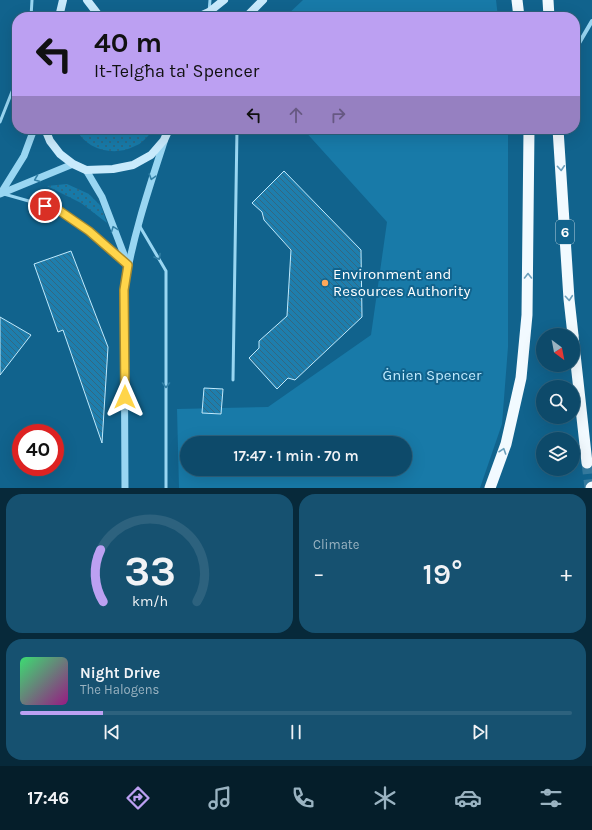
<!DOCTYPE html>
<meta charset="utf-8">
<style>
:root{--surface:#0d4a6a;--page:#165170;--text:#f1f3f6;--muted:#9ab3c1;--line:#2d627e;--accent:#bca0f2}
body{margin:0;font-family:Karla,sans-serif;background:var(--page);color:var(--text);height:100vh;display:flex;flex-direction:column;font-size:15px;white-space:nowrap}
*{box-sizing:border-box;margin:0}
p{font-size:13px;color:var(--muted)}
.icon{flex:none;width:22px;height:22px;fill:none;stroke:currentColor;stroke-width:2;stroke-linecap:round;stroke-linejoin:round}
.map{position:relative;height:488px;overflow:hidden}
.drawer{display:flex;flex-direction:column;gap:6px;padding:6px;background:#07293a;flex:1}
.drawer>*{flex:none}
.banner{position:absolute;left:12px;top:12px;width:568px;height:122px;border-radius:16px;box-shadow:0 4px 16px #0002,0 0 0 1px var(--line);background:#bca0f2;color:#111;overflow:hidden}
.needle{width:26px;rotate:148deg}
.fabs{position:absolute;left:536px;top:328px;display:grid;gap:8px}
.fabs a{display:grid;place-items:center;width:44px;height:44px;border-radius:50%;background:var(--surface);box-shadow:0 4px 16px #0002,0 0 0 1px var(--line);font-size:20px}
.speed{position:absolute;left:12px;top:424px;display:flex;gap:8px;font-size:20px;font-weight:700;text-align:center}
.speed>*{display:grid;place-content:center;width:52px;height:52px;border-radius:50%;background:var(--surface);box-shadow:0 4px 16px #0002,0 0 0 1px var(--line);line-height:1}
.speed .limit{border:6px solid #d22;background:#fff;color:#111}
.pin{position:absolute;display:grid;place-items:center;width:34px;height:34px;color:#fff;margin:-17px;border:2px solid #fff;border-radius:50%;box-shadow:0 1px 4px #0007}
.me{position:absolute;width:44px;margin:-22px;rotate:0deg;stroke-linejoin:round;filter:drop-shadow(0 0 3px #0008)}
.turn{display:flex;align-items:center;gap:14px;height:84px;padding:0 16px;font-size:18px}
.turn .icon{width:52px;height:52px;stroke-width:2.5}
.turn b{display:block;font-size:28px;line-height:34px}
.lanes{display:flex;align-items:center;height:38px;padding:0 16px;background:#0003;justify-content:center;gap:20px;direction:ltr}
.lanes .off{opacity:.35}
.big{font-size:30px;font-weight:600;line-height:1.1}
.drawer .widget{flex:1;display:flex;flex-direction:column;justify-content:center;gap:6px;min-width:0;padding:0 14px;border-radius:16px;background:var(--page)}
.drawer .dial{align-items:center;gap:0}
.dial svg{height:104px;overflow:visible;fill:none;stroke:var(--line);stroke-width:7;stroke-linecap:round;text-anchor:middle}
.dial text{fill:var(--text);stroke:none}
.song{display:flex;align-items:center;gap:12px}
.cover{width:48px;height:48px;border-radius:6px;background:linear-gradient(135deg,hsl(140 70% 55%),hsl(310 70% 35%))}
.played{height:4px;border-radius:2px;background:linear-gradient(90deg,var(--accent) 15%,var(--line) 15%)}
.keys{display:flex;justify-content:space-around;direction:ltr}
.heat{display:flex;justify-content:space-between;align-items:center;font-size:22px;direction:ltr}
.drawer .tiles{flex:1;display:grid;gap:6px;grid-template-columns:1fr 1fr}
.widget:last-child{grid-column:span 2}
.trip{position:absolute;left:180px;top:436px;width:232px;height:40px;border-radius:20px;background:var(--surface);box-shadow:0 4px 16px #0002,0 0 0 1px var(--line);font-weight:600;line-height:40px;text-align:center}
.tabs{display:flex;height:64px;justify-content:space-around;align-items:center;background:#051e2a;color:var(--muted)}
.tabs .icon{width:28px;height:28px}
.tabs .selected{color:var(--accent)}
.tabs b{font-size:18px;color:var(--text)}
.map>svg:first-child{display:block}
.grass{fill:url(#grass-dots)}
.park{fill:#187aa8;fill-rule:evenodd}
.building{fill:url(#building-back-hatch);stroke:#c0eafd}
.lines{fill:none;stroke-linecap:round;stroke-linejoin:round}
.trunk-tunnel{stroke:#357a9e;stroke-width:11;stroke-dasharray:11 5.5;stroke-linecap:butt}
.service{stroke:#99d6f2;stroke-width:3}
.minor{stroke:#99d6f2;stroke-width:4}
.tertiary{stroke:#99d6f2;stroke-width:7}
.secondary{stroke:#c8eafc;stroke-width:8}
.trunk{stroke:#f2faff;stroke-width:11}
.oneway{stroke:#6b9fbb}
.oneway2{stroke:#3380a6}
.route-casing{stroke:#a68a30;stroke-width:10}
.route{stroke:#ffd54a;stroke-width:7}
.poi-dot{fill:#ffa95a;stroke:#11638d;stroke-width:1.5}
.labels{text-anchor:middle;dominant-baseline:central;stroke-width:4;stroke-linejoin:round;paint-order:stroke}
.shield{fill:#11638d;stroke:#b8d0dd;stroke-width:1}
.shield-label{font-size:14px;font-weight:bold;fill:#fff}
.poi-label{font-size:15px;fill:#fff;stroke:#11638d;text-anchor:start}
.park-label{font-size:15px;fill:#c0eafd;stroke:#11638d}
</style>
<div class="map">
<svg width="592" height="488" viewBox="0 0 592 488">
<defs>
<pattern id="grass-dots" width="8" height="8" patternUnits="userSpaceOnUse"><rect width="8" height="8" fill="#187aa8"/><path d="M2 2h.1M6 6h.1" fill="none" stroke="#32637a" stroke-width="1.8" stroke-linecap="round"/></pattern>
<pattern id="building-back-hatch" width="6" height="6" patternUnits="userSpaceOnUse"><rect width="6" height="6" fill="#1e7ead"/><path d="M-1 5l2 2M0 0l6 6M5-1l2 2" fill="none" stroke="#336881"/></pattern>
</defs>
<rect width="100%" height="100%" fill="#11638d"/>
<g class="grass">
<path d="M 76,129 L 153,129 C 150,133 147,138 143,141 C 141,143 138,145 135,146 C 115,157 86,150 76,129 Z"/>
<polygon points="67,184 89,194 101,206 107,223 81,203 47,186"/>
</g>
<g class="park">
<polygon points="303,0 496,0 498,17 285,17"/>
<path d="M 303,129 L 508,129 L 508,347 L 502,424 L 480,488 L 179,488 L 177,409 L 268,407 L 371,335 L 387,222 ZM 187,443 L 405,443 L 405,469 L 187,469 Z"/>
</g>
<g class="building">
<polygon points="284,171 361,250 362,317 295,380 288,378 277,389 249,358 259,348 259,341 287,316 291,250 264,220 262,212 252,203"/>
<polygon points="71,251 108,347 102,443 63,330 58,332 34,264"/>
<polygon points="0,317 31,335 0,375"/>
<polygon points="204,388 223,389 221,414 202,413"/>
</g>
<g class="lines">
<polyline class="trunk-tunnel" points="587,463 590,488"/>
<g class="service">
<polyline points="210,0 209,12 214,17"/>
<polyline points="31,17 32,0"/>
<polyline points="0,122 17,79"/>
<polyline points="4,194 57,209 89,231 125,263"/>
<polyline points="139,225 166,271 166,488"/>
<polyline points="233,380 237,129"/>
</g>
<polyline class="minor" points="575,50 592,21"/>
<g class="tertiary">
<polyline points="86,170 102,197 128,265"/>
<polyline points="1,193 24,156 34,129"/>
<polyline points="0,194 73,164"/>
<path d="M 125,488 L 124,290 C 132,239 148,191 164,142"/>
</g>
<g class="secondary">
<polyline points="87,0 100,17"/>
<polyline points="59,17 63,0"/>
<polyline points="198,17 209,12 224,0"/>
<polyline points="246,17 263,0"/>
<polyline points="45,129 50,141 60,154 73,164 86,170 113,169 133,165 151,155 164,140 169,129"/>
</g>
<g class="trunk">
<polyline points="517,0 519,17"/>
<polyline points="548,0 549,17"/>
<polyline points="558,129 569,299 573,335"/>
<polyline points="573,336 587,463"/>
<polyline points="490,488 506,444 521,378 527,315 529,129"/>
<polyline points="591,488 592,487"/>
</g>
</g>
<defs><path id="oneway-chevron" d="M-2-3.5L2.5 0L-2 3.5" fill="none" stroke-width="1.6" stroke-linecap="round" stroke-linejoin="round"/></defs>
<g class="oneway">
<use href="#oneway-chevron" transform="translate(561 168) rotate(86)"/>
<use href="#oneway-chevron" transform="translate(528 276) rotate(-90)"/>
<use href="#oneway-chevron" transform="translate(569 298) rotate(85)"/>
<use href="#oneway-chevron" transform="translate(503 451) rotate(-71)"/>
</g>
<g class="oneway2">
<use href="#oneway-chevron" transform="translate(152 177) rotate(107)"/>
<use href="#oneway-chevron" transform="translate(37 179) rotate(158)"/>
<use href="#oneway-chevron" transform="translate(114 229) rotate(-111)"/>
<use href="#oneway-chevron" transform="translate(158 257) rotate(60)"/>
<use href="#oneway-chevron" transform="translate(166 385) rotate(90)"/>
</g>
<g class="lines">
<g class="route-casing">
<polyline id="route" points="45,206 57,209 89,231 128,265 124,290 125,397"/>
</g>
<use href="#route" class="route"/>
</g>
<circle class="poi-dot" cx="325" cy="283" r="4"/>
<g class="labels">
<rect class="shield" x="556" y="220" width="18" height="24" rx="3"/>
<g class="shield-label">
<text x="565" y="232">6</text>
</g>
<g class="poi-label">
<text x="333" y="274">Environment and<tspan x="333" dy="17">Resources Authority</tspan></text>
</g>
<g class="park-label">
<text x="432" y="375">Ġnien Spencer</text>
</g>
</g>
</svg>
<div class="fabs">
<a><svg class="needle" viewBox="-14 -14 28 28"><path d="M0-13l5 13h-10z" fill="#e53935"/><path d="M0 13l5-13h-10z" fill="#9ab3c1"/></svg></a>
<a><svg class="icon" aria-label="search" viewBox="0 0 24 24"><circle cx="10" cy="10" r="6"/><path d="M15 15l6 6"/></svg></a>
<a><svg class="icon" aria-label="layers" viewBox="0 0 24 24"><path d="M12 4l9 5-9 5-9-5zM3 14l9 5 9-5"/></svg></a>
</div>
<div class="speed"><div class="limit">40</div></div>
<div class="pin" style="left:45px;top:206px;background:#d93025"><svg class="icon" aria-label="arrive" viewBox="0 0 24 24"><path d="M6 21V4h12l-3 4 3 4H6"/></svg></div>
<svg class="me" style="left:125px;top:397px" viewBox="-20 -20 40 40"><path d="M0-17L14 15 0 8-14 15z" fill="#ffd54a" stroke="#fff" stroke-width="4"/></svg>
<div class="trip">17:47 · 1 min · 70 m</div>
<div class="banner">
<div class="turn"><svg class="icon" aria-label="left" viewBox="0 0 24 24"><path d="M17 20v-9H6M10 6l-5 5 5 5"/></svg><div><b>40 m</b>It-Telgħa ta' Spencer</div></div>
<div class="lanes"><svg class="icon" aria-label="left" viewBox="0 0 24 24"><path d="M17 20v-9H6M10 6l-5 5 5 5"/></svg><svg class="icon off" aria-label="ahead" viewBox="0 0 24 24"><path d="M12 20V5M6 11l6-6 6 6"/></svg><svg class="icon off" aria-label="right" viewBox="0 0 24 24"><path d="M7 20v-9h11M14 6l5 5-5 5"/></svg></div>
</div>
</div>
<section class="drawer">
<div class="tiles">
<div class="widget dial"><svg viewBox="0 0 100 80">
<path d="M14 69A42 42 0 1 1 86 69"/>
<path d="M14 69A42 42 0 0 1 12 29" stroke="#bca0f2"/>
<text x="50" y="56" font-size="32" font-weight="700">33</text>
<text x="50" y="72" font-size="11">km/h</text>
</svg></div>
<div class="widget"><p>Climate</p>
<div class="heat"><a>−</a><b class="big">19°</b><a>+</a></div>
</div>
<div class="widget">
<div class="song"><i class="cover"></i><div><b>Night Drive</b><p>The Halogens</p></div></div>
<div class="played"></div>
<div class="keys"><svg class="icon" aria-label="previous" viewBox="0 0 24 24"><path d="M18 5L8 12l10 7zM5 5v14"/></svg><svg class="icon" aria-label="pause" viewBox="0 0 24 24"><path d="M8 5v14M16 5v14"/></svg><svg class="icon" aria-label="next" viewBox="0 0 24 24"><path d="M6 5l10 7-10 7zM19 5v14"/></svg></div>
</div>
</div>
</section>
<nav class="tabs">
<b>17:46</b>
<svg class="icon selected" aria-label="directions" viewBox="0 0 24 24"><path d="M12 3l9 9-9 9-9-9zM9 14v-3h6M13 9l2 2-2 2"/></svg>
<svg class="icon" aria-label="music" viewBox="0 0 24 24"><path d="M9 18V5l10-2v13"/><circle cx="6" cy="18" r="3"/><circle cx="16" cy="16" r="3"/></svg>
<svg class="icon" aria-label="phone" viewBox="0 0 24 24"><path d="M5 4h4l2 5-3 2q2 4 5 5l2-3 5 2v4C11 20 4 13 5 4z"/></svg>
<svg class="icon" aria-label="climate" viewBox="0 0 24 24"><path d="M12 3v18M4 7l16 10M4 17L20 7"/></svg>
<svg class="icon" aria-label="car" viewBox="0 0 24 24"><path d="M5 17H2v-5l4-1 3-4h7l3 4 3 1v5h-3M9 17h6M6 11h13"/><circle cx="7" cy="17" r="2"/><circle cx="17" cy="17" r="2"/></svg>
<svg class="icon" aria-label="filters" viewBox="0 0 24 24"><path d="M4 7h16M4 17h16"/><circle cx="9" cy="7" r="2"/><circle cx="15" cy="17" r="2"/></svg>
</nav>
